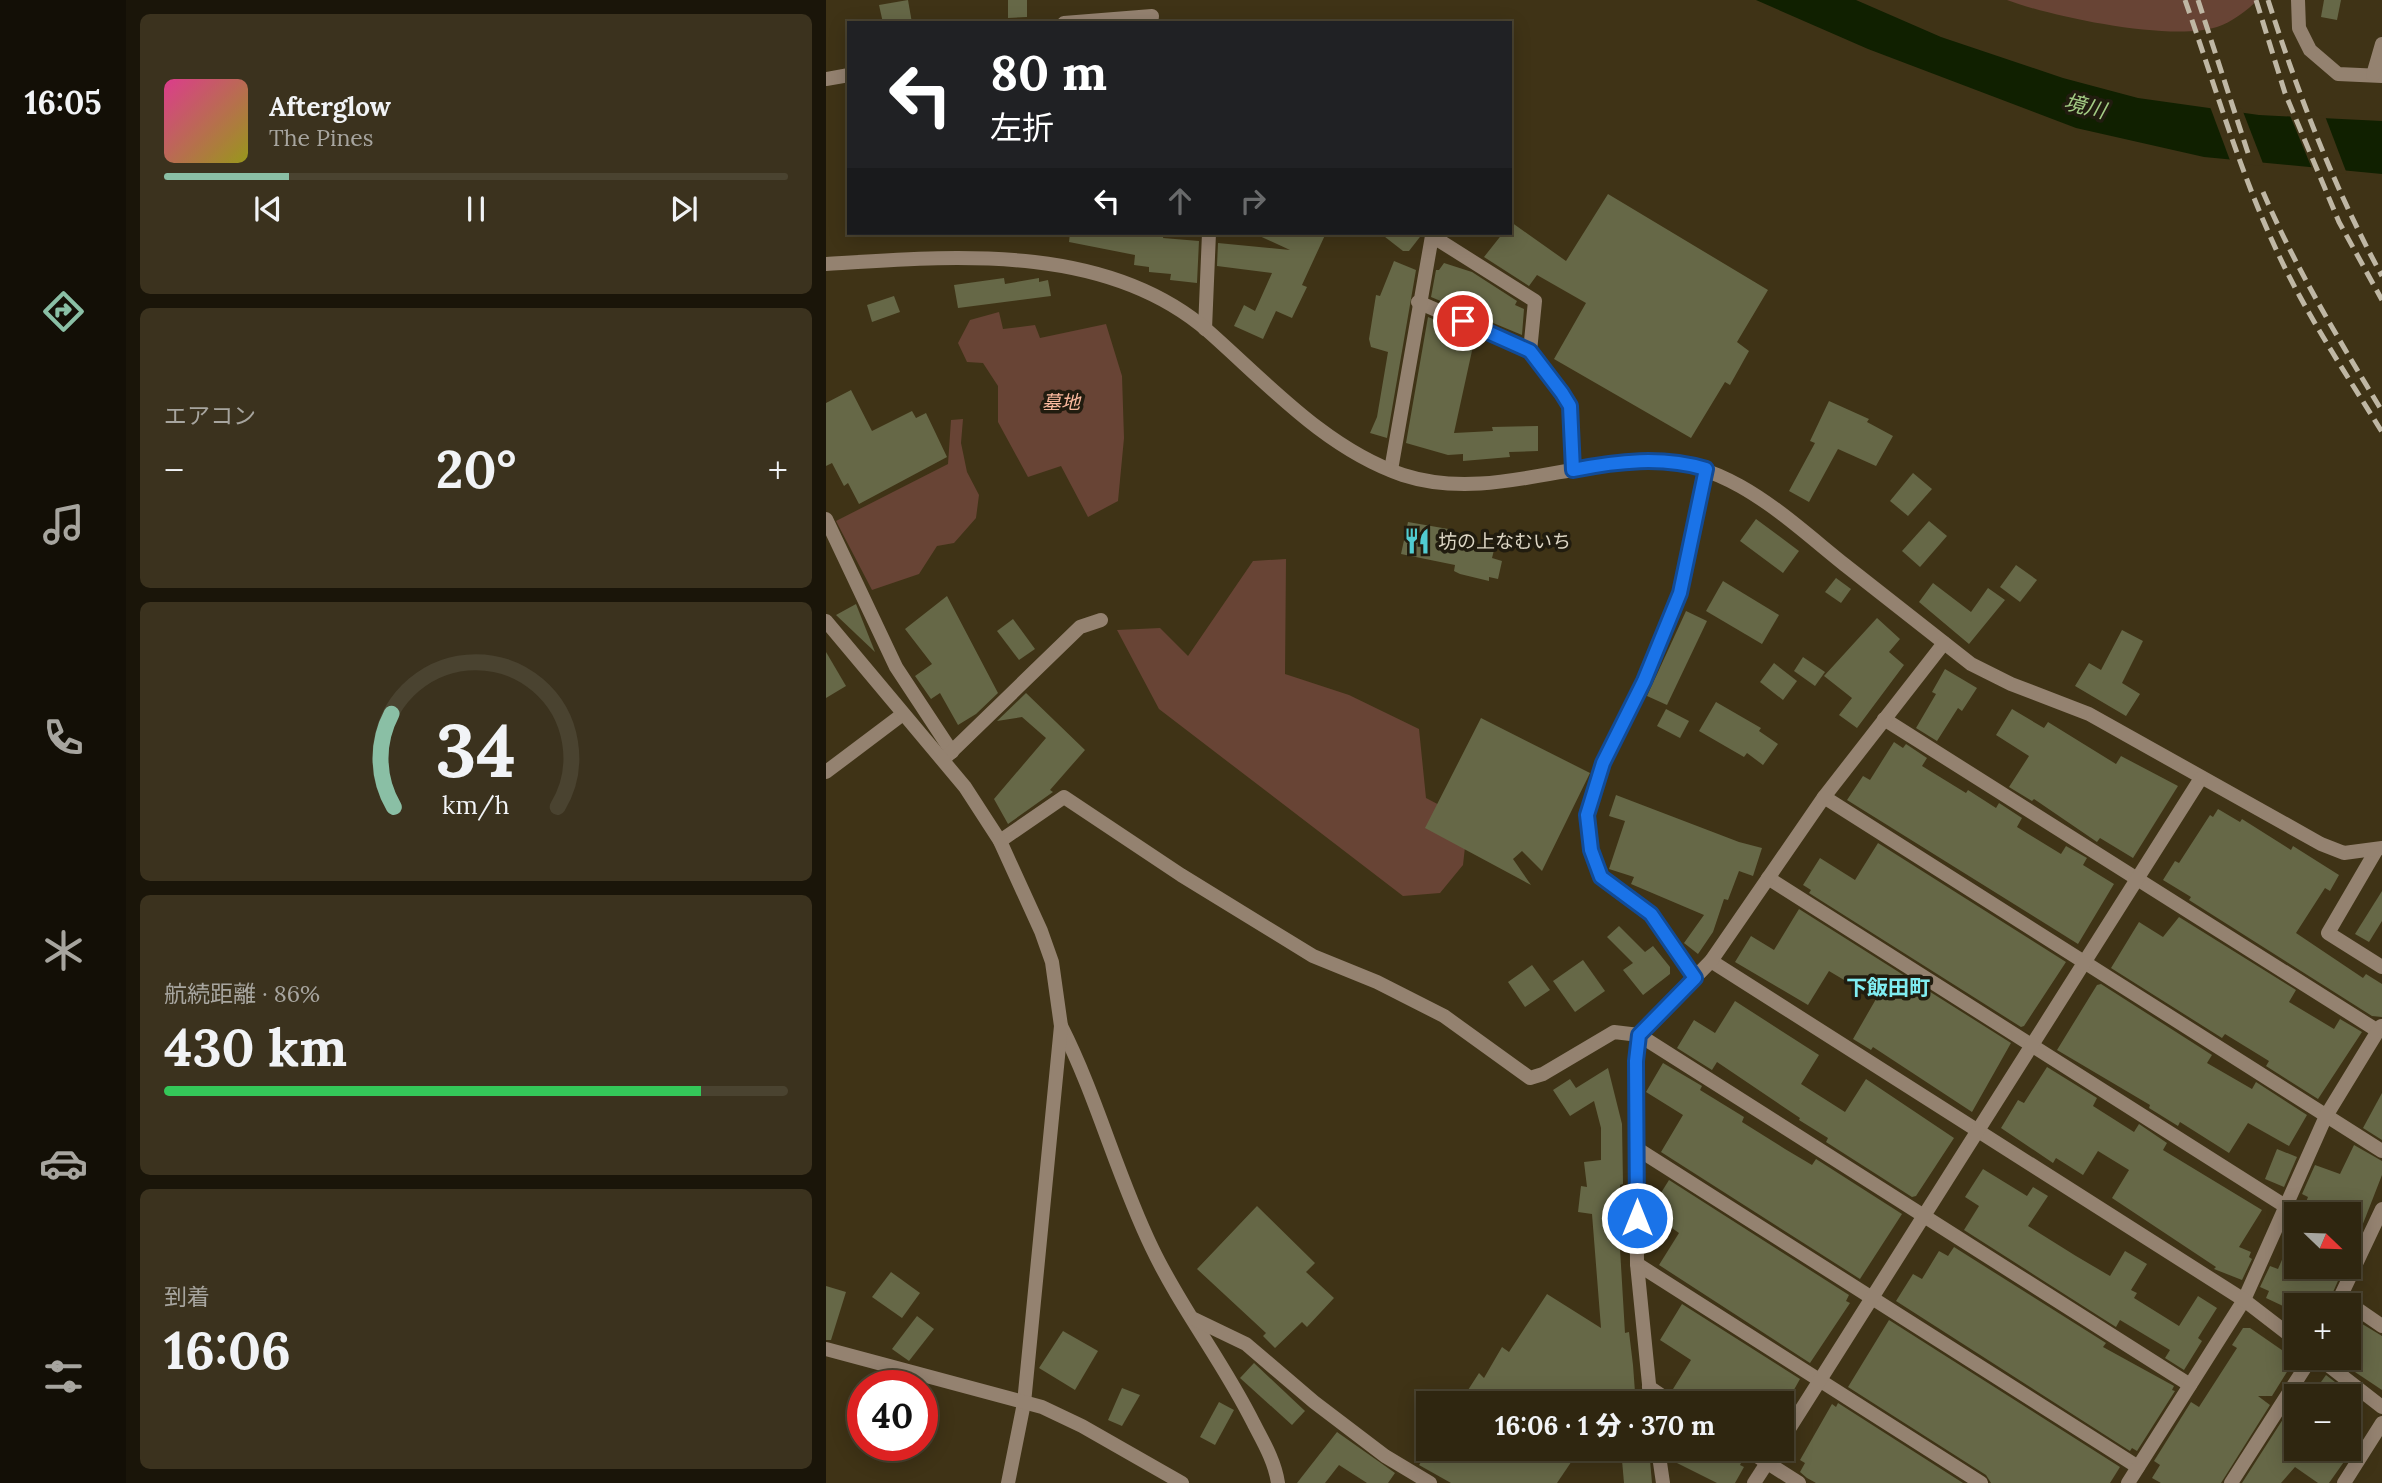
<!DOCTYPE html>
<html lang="ja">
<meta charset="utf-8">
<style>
:root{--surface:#2f2610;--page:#3b321e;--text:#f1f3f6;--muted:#a7a59f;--line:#4a4330;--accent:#8abfa5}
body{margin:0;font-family:Lora,"Noto Sans JP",serif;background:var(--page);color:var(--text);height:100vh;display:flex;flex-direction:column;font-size:26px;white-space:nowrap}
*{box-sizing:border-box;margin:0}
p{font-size:23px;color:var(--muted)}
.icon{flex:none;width:38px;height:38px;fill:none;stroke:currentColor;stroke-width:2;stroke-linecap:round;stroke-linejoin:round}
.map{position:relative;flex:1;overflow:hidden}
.sheet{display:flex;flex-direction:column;gap:14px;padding:14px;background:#1a1509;width:700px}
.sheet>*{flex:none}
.hud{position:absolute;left:21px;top:21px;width:665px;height:214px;border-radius:0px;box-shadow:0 4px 18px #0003,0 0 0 2px var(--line);background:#202124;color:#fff;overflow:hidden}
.needle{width:46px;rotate:113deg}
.tools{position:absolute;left:1458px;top:1202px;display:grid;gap:14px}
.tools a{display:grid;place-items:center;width:77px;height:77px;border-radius:0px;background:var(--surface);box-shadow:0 4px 18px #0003,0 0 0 2px var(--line);font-size:35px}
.speed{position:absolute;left:21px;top:1370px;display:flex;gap:14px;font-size:35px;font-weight:700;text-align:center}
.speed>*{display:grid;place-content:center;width:91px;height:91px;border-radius:50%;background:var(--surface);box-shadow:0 4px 18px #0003,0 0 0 2px var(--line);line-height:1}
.speed .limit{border:10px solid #d22;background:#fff;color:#111}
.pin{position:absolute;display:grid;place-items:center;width:60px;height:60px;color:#fff;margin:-30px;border:4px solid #fff;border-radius:50%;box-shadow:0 2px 7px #0007}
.me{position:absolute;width:77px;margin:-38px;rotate:0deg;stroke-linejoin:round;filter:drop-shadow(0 0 5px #0008)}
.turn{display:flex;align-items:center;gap:24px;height:147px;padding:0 28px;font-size:32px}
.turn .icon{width:91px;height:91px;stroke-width:2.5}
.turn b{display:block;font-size:49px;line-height:60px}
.lanes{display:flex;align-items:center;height:66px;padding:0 28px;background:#0003;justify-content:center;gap:35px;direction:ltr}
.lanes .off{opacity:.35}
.big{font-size:52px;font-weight:800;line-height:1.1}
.sheet .card{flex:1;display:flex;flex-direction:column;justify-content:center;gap:10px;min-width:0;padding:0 24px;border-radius:10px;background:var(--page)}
.sheet .dial{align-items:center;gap:0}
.dial svg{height:182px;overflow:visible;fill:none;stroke:var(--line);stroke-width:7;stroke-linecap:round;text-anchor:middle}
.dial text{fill:var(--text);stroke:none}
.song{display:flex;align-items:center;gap:21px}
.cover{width:84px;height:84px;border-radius:10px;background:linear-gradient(135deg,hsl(330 70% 55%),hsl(60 70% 35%))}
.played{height:7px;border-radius:4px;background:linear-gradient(90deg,var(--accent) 20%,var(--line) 20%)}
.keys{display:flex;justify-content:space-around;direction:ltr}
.heat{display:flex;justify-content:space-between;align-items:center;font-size:38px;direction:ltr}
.charge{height:10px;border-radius:5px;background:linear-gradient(90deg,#34c759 86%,var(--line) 0)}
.trip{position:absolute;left:590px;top:1391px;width:378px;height:70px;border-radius:0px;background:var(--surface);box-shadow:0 4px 18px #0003,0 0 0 2px var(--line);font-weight:800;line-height:70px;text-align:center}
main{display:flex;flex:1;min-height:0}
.tab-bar{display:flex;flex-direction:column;width:126px;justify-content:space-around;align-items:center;background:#130f06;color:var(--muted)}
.tab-bar .icon{width:49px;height:49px}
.tab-bar .on{color:var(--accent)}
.tab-bar b{font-size:32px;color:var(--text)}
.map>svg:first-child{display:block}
.green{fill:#684435}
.water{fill:#102000}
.pier{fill:#3f3316}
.building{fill:#666847}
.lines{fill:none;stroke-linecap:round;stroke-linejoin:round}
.minor{stroke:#948270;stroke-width:14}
.tertiary{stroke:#948270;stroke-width:14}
.rail{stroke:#bfb7a4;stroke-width:5;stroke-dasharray:14 7;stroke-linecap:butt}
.route-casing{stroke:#114b97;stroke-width:18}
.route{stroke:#1a73e8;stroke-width:12}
.labels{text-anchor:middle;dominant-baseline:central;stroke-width:7;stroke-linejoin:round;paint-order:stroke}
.park-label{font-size:19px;font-style:italic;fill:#fab99e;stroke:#211c0f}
.poi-label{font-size:19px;fill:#ddd6c5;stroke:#211c0f;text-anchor:start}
.water-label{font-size:21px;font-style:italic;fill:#a4cd85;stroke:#211c0f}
.neighbourhood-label{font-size:21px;font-weight:bold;fill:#80ecf1;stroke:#211c0f}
</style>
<main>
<nav class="tab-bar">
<b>16:05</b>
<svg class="icon on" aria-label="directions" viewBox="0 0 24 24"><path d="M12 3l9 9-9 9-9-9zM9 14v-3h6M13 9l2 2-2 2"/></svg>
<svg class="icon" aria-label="music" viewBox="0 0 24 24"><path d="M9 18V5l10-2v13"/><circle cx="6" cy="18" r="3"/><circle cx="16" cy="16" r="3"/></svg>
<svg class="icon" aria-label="phone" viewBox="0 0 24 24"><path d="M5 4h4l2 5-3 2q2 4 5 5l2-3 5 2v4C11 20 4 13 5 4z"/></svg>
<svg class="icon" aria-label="climate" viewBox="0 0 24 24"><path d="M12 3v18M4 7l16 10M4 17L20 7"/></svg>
<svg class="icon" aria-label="car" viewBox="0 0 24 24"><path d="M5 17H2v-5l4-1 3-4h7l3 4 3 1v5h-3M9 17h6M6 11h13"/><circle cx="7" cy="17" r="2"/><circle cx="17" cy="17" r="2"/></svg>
<svg class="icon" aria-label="filters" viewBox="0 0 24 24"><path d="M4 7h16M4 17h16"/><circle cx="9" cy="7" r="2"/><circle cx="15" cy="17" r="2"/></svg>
</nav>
<section class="sheet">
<div class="card">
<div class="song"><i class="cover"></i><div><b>Afterglow</b><p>The Pines</p></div></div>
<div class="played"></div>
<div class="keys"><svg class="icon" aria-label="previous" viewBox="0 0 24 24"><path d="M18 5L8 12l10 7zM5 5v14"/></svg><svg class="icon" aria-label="pause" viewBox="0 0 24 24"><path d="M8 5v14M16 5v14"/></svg><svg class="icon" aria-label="next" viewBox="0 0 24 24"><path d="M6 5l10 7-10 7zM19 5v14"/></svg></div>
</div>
<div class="card"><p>エアコン</p>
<div class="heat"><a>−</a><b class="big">20°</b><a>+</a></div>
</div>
<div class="card dial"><svg viewBox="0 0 100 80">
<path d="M14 69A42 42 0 1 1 86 69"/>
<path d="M14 69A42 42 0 0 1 13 28" stroke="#8abfa5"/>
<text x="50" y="56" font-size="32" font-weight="700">34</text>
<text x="50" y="72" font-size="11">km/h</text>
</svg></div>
<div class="card"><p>航続距離 · 86%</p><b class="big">430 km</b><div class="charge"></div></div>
<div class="card"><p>到着</p><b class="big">16:06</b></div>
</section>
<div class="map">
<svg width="1556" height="1483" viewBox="0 0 1556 1483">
<rect width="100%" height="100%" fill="#3f3316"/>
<g class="green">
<path d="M 1181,0 L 1432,0 C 1421,10 1405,23 1391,27 C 1346,42 1226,17 1181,0 Z"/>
<polygon points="173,312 177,329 209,325 214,338 280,324 296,376 298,438 292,501 262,517 235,466 202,477 172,422 172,386 157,363 141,362 132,343 144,320"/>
<polygon points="137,419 135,443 141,472 153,495 150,518 128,543 111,546 93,574 46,590 10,521 122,464 125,420"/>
<polygon points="460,559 459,674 523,695 593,729 600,798 642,820 637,865 614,893 577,896 333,709 291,630 334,628 362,656 427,561"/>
</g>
<polygon class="water" points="930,0 1030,0 1115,37 1237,78 1312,98 1433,115 1556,121 1556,174 1378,157 1250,128 1042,49"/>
<g class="pier">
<polygon points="1383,104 1416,109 1438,166 1405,163"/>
<polygon points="1463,113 1499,116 1521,174 1487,171"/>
</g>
<g class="building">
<polygon points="82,0 86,23 57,23 53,5"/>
<polygon points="182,0 201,0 201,17 182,18"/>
<polygon points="1498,0 1515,0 1511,20 1495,17"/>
<polygon points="782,194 942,290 911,342 923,351 904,385 899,382 865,438 728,359 760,303 711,275 703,286 658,257 677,233 684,233 685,222 740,261"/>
<polygon points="244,233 338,233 337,238 373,241 371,283 344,280 345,274 323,272 323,267 308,265 309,255 243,242"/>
<polygon points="427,233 500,233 476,285 481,287 466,318 450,311 437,339 408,326 418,305 429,311 446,273 391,266 392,243 464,250"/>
<polygon points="554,233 597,233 583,251 577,251"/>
<polygon points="568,261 590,270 561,438 544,433 551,417 562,352 545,347 543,339 550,295 554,296"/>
<polygon points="618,263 646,272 691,301 689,305 698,309 696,335 605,297 610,270 613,270"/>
<polygon points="178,278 179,284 213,278 213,282 222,280 225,296 132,308 128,285"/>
<polygon points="68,296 74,312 46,322 41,305"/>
<polygon points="602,317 649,337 628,433 667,431 666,427 712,426 712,451 683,452 684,457 637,461 637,454 622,455 580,443"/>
<polygon points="25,390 46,431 86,411 90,418 100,413 121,457 33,504 22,483 18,486 6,463 0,466 0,403"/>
<polygon points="1003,401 1043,419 1041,422 1067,436 1050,466 1012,449 983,502 963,491 989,443 984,441"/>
<polygon points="1087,473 1106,489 1082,516 1064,501"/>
<polygon points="930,519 973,551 957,573 914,541"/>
<polygon points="1103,521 1121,536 1094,567 1076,551"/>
<polygon points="582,522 628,530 626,540 668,550 666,558 676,561 672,579 663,577 663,581 634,574 628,571 629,565 575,554"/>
<polygon points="1190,565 1211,580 1194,602 1174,587"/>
<polygon points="1010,578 1025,589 1015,603 999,592"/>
<polygon points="897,581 953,615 936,644 880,611"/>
<polygon points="1107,583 1145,612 1162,588 1179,600 1143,644 1093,602"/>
<polygon points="121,596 172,693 150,714 132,725 114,693 105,699 89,676 106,664 79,629"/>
<polygon points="30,604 49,652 10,615"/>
<polygon points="860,611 881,621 841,705 821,696"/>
<polygon points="1051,618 1074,639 1063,652 1078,665 1031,728 1013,715 1026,698 998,676"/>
<polygon points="187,619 209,649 193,660 171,631"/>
<polygon points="1296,630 1317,641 1296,683 1314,694 1300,716 1249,686 1263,663 1275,670"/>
<polygon points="0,652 20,686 0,698"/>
<polygon points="977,657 999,672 989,686 968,671"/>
<polygon points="948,663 971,681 957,700 934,682"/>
<polygon points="1119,669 1151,688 1136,711 1132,708 1111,741 1090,728 1110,694 1106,692"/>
<polygon points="200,693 259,750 224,790 227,792 182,824 168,799 220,738 196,717 171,721"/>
<polygon points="890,702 935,728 933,731 952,744 937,765 921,753 918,757 873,731"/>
<polygon points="840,709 863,721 854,738 831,726"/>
<polygon points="1186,709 1218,728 1222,722 1290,764 1295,756 1352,786 1307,858 1274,838 1271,842 1208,799 1206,801 1183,787 1203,756 1170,735"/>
<polygon points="655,718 764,773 716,871 696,851 687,859 705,885 599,828"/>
<polygon points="1068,742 1077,748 1080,744 1101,758 1096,766 1140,793 1142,790 1170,808 1173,803 1196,818 1191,827 1235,854 1240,846 1261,858 1257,865 1288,884 1252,944 1021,800 1037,776 1044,780"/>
<polygon points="790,795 913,842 936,848 927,876 913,871 902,900 898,899 887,932 872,954 858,943 878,915 805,884 808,877 783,869 799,821 783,816"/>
<polygon points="1392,809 1414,822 1416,819 1465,850 1467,846 1513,875 1504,891 1499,888 1470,933 1537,978 1540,974 1556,984 1556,1017 1546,1016 1363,900 1365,897 1337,880 1349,861 1353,863 1384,815 1387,817"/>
<polygon points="1052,843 1240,962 1198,1026 1195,1027 983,893 985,890 977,885 994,858 1029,880"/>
<polygon points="1556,891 1556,921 1543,942 1529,934"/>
<polygon points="973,909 1185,1043 1146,1112 1047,1047 1045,1050 1027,1039 1050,999 1003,971 982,1005 909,962 925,936 948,950"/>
<polygon points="1353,917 1470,990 1463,1002 1508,1029 1514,1019 1536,1032 1492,1099 1440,1066 1443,1061 1399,1034 1396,1038 1285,968 1313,922 1337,937"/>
<polygon points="793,926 819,952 827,946 844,967 844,974 817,995 797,970 807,963 781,937"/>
<polygon points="757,960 779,991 749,1012 727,981"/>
<polygon points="706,965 724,990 699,1007 682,982"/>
<polygon points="1275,984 1386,1055 1381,1063 1426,1089 1430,1082 1481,1115 1463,1146 1422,1123 1403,1153 1354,1122 1352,1126 1323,1108 1324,1105 1231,1050 1271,985"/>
<polygon points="909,1001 993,1055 975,1084 1019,1112 1040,1079 1128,1138 1090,1196 1086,1197 1000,1142 1002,1138 973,1120 974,1118 891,1062 886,1070 851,1048 868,1020 889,1033"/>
<polygon points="837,1063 876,1086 874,1090 918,1117 916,1122 959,1149 986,1165 990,1159 1076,1214 1034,1279 835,1152 857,1115 820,1092"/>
<polygon points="1221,1067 1271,1098 1267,1106 1308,1132 1313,1124 1341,1143 1337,1150 1436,1210 1413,1247 1425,1252 1423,1257 1426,1259 1416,1280 1388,1269 1390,1267 1286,1198 1303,1170 1272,1151 1257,1175 1230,1158 1227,1163 1175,1128 1192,1100 1198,1103"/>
<polygon points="782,1068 796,1124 797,1184 794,1185 795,1215 792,1215 799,1333 803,1332 807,1365 809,1392 803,1393 804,1404 633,1404 653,1373 658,1378 676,1347 683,1352 721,1294 775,1328 766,1214 752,1212 755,1186 761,1187 758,1162 775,1160 775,1128 768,1101 744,1116 727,1090 744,1079 750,1088"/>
<polygon points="1556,1093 1556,1140 1537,1128"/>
<polygon points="1528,1145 1556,1161 1556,1175 1533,1234 1522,1227 1522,1214 1475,1214 1482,1197 1476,1194 1489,1165 1514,1174"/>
<polygon points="1451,1149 1471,1157 1458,1187 1439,1179"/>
<polygon points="1157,1169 1201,1196 1207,1187 1222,1196 1202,1226 1250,1256 1284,1276 1299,1251 1321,1264 1305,1290 1311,1293 1308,1298 1353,1326 1372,1296 1391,1308 1372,1338 1376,1341 1358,1370 1339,1358 1344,1350 1294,1320 1290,1327 1138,1230 1153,1206 1139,1197"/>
<polygon points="843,1180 1023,1295 1020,1301 1024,1303 984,1363 833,1265 853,1233 823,1212"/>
<polygon points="431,1206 489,1263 480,1272 508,1298 481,1327 476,1322 449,1348 437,1336 440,1333 371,1269"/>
<polygon points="1470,1227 1470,1267 1518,1267 1501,1306 1457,1306 1440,1298 1443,1291 1434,1287 1444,1266 1452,1269"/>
<polygon points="1128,1247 1280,1343 1277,1347 1348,1386 1346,1390 1349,1391 1311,1451 1306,1448 1304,1451 1070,1301 1087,1274 1096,1279 1113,1251 1122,1256"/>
<polygon points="65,1272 94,1293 76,1318 46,1297"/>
<polygon points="0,1286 20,1292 5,1340 0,1340"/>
<polygon points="856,1304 974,1379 960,1404 870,1404 847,1389 865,1360 834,1340"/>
<polygon points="91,1316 108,1329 83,1361 66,1349"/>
<polygon points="1063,1320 1294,1467 1284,1483 1165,1483 1160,1475 1022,1387"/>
<polygon points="1533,1322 1556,1336 1556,1390 1511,1360 1522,1358 1522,1337"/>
<polygon points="1417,1328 1424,1328 1469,1359 1446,1396 1432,1396 1444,1405 1395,1483 1335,1483 1326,1478 1334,1465 1328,1461 1365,1402 1373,1407 1411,1348 1406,1345"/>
<polygon points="237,1331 272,1351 249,1390 213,1368"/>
<polygon points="428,1363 479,1411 466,1425 414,1378"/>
<polygon points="1500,1375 1518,1389 1513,1396 1485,1396"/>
<polygon points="296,1388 314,1395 296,1426 282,1420"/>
<polygon points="393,1402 408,1410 389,1445 374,1437"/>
<polygon points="1012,1403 1137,1483 990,1483 981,1478 974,1472 979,1463 974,1460 1006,1404 1010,1407"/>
<polygon points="1459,1416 1470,1423 1470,1449 1505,1449 1520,1459 1503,1483 1492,1483 1469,1467 1455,1483 1416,1483"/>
<polygon points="511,1432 569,1473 562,1483 541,1483 513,1465 499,1483 471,1483"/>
<polygon points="604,1449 754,1449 731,1483 625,1483 593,1465"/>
<polygon points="795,1449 823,1449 826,1483 798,1483"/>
<polygon points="842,1449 903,1449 917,1459 914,1465 918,1467 909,1483 891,1483 843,1459"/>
</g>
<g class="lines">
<g class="minor">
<polyline points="1472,0 1473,28 1484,50 1512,74 1556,76"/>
<polyline points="238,23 326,16 325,23"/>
<polyline points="0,79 23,75"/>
<polyline points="592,302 704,351"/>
<polyline points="379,329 383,233"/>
<polyline points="565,470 606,236 709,301 704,351 744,406 747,470"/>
<polyline points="0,519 70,667 126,752"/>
<polyline points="1058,719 1552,1031"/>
<polyline points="120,757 254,627 275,620"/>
<polyline points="0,772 77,714"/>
<polyline points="998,797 1556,1151"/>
<polyline points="174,841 238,797 355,875 487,956 551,982 618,1016 704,1078 717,1074 788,1032 813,1035 1364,1385"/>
<polyline points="1551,849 1502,933 1556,967"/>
<polyline points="942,878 1459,1206"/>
<polyline points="869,978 825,914 774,877 765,850 761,815 777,763 818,681 854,593 880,469"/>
<path d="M 235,1026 C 271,1097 291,1176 326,1248 C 355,1309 398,1363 428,1424 C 438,1443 449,1462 452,1483"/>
<polyline points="810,1148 1312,1467"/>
<polyline points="811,1264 1155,1483"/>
<polyline points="1514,1297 1556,1326"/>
<polyline points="1510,1306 1556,1209"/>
<polyline points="368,1319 420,1344 488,1402 559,1456 604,1483"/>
<polyline points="823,1387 848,1404"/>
<polyline points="920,1449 973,1483"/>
<polyline points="1302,1483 1418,1300 1500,1116 1555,1026"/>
<polyline points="1405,1483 1485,1358"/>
<polyline points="1518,1483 1556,1423"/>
</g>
<g class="tertiary">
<polyline points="1547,75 1556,44"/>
<path d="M 0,264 C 127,256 279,242 382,331 C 441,383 500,449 577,475 C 657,501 739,463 819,461 C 901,458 959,517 1019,565 C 1061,598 1103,631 1145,664 L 1185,684 L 1263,714 L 1495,844 L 1518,853 L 1556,848"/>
<polyline points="0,621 139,787 174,841 215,931 226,962 235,1026 198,1403 182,1483"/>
<polyline points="885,961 1418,1300 1470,1340"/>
<polyline points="0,1349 216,1407 256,1426 356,1483"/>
<polyline points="1493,1358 1556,1407"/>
<polyline points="825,1404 811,1264 810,1061 813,1035 885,961 998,797 1118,643"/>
<polyline points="956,1440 1375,778"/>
<polyline points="832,1449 837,1483"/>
<polyline points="928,1483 950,1449"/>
</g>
<g class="rail">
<path d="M 1359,0 C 1388,82 1412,167 1449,247 C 1478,311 1519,372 1556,432"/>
<polyline points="1372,0 1422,153"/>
<polyline points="1430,0 1459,93 1513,222 1556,300"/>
<path d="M 1442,0 C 1473,96 1508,188 1556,276"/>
<path d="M 1437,192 C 1470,269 1513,340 1556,411"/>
</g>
</g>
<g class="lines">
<g class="route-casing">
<path id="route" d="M 637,321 L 704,351 L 736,393 L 744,406 L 747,470 C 792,461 836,456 880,469 L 854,593 L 818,681 L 777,763 L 761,815 L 765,850 L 775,877 L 825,914 L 869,978 L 813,1035 L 810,1061 L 811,1218"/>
</g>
<use href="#route" class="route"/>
</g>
<defs>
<g id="restaurant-bare" transform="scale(2.1)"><path d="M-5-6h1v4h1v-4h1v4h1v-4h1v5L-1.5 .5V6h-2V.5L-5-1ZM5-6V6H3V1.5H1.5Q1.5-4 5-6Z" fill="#51ccd1" stroke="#211c0f" stroke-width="2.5" paint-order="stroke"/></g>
</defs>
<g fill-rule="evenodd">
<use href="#restaurant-bare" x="591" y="541"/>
</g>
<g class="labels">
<g class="park-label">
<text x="235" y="402">墓地</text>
</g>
<g class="poi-label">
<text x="612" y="541">坊の上なむいち</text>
</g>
<g class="water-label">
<text transform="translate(1259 106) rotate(14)">境川</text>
</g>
<g class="neighbourhood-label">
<text x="1062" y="987">下飯田町</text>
</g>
</g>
</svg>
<div class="tools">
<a><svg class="needle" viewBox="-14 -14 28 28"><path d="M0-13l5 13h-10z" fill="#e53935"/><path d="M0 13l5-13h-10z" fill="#a7a59f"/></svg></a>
<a>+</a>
<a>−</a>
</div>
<div class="speed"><div class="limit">40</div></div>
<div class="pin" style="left:637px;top:321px;background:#d93025"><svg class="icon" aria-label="arrive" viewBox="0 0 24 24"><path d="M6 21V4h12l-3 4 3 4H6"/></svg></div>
<svg class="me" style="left:811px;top:1218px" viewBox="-20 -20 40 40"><circle r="17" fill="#1a73e8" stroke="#fff" stroke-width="3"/><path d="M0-11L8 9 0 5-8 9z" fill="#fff"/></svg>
<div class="trip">16:06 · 1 分 · 370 m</div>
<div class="hud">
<div class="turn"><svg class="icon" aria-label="left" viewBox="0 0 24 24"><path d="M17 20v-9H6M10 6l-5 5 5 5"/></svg><div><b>80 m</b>左折</div></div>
<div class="lanes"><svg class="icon" aria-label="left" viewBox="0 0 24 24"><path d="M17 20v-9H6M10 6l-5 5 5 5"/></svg><svg class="icon off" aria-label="ahead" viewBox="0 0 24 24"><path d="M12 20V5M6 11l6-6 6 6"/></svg><svg class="icon off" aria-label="right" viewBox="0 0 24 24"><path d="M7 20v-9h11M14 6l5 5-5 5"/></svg></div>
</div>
</div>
</main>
